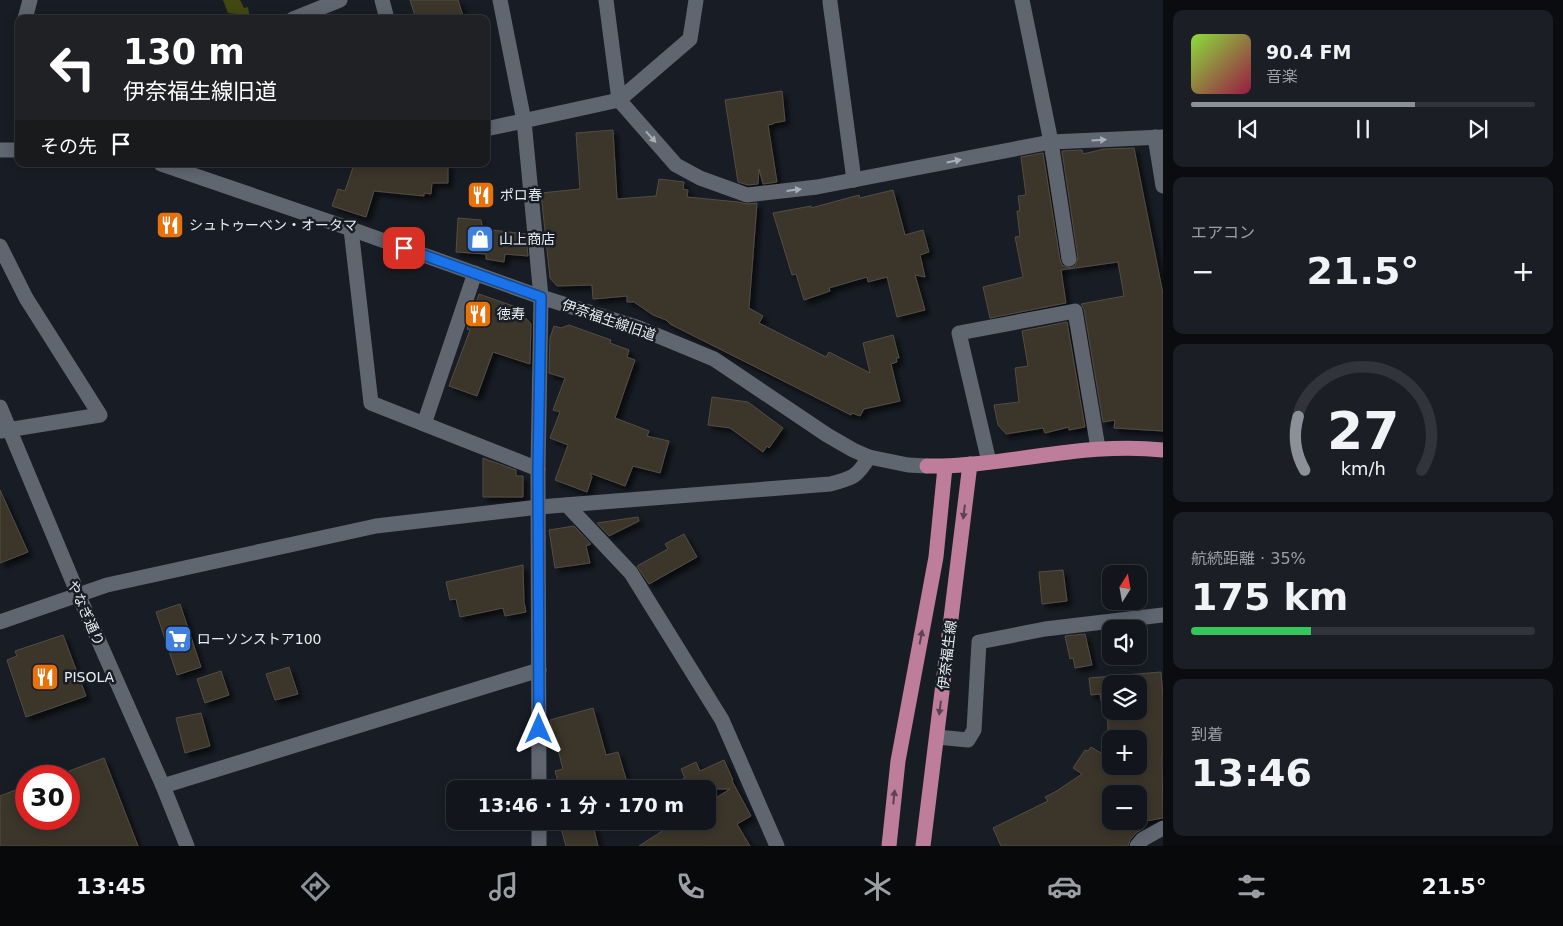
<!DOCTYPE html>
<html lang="ja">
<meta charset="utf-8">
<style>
:root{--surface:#12161c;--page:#1b1f25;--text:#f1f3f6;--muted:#9c9fa3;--line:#31353b;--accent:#8c9099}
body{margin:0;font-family:"DejaVu Sans","Noto Sans JP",sans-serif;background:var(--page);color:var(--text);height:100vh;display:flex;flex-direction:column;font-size:19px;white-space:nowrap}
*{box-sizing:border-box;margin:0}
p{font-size:16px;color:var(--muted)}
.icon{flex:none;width:28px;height:28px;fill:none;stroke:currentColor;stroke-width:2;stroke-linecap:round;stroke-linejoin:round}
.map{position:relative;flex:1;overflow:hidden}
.drawer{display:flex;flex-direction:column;gap:10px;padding:10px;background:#0a0c0f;width:400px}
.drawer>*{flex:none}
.banner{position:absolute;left:15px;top:15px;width:475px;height:152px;border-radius:10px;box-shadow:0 2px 12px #0003,0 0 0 1px var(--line);background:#202124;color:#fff;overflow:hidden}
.needle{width:32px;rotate:11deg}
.fabs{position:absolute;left:1102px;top:565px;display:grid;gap:10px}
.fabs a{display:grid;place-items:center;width:45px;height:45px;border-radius:10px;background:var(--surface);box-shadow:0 2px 12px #0003,0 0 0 1px var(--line);font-size:25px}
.speed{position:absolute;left:15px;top:765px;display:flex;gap:10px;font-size:25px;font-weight:700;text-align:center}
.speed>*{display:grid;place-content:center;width:65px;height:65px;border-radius:50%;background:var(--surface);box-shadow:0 2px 12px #0003,0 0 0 1px var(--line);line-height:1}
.speed .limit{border:8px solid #d22;background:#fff;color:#111}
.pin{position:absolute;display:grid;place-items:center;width:42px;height:42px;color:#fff;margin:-21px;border-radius:10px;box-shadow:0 2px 8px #0006}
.me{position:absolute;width:55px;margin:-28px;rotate:0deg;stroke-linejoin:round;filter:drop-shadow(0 0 4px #0008)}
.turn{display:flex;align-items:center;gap:18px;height:105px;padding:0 25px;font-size:22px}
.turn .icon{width:65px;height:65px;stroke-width:2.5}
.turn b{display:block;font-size:35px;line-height:42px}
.then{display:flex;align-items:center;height:48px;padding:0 25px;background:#0003;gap:10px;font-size:19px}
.big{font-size:38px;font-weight:700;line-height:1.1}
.drawer .widget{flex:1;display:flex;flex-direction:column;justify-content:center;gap:8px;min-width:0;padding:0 18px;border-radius:10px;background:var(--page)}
.drawer .dial{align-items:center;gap:0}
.dial svg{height:130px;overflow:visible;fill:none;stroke:var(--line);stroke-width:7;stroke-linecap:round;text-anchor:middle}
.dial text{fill:var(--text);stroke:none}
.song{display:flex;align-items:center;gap:15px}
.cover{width:60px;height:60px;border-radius:8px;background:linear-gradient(135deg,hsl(90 70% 55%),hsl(340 70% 35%))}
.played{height:5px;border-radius:2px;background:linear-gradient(90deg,var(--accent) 65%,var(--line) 65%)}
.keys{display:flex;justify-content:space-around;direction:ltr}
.heat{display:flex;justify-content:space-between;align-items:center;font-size:28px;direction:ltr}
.charge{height:8px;border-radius:4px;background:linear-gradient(90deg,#34c759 35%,var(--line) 0)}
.trip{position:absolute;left:446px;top:780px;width:270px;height:50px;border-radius:10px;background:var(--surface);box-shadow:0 2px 12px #0003,0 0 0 1px var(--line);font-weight:700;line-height:50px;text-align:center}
.tab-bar{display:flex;height:80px;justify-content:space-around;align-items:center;background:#07090b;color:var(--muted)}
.tab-bar .icon{width:35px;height:35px}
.tab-bar .selected{color:var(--accent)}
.tab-bar b{font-size:22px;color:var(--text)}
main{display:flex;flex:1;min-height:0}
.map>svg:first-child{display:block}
.grass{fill:#434710}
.building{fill:#3b352b;stroke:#534d43;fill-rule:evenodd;filter:url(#shadow)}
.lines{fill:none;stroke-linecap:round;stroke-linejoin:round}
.minor{stroke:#5f6670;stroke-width:15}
.major{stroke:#be7d9a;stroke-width:15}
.oneway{fill:#aab0b8}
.oneway2{fill:#5a4354}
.route-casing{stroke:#114b97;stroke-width:12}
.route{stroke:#1a73e8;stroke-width:9}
.labels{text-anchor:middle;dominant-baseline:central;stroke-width:5;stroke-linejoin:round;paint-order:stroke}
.poi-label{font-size:14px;fill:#e8ecf2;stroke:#181d25;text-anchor:start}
.street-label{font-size:14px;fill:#e8ecf2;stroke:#181d25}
</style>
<main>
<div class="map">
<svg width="1163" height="846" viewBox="0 0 1163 846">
<defs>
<filter id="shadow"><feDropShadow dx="4.5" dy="4.5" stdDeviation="2.5" flood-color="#0009"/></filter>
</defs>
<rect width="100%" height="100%" fill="#181d25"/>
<polygon class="grass" points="223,0 240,0 244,8 248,7 250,19 239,19 238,14 228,13"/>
<g class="building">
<polygon points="410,0 458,0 464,19 416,19"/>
<polygon points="782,91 785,121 773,123 773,124 768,125 777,182 763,184 759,169 758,184 748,185 738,182 725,100"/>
<polygon points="613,130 617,199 656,196 659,179 684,182 683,189 688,190 687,197 738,202 748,204 757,203 749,308 763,316 759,323 826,357 829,352 870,373 863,343 893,335 899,358 896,358 897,362 891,364 900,401 864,409 860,416 852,413 851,415 670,324 666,320 653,315 634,302 627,302 627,296 593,299 592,285 557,286 550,278 541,193 580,189 576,133"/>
<polygon points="1134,148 1163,294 1163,431 1114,428 1115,420 1103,422 1084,309 1081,304 1124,296 1118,262 1061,270 1066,303 990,318 983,287 1023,277 1015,237 1020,236 1017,211 1020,211 1018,196 1026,195 1021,157 1043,153 1060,260 1062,265 1070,268 1075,266 1078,258 1062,151 1082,150 1083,154 1104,149"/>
<polygon points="354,164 448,164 448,183 432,183 431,194 424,193 424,196 374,191 366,217 332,206 338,189 345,191"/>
<polygon points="893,190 905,235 923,230 929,252 920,255 925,277 915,275 925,310 897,317 887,277 868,282 867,277 829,288 830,291 804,300 796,274 792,275 773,213 811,206 811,208 859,195 860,198"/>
<polygon points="458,218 481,220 483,229 526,234 528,256 505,254 504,262 486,259 486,254 456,252"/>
<polygon points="479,294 516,307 531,324 530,364 493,352 477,396 449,386 470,330 467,329"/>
<polygon points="1067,322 1085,427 1069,430 1069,427 1045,433 1043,428 1006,434 998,425 994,405 1019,402 1015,368 1028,366 1022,331"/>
<polygon points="569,325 611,340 610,343 629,350 627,357 635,360 615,418 649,431 647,436 669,441 660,473 633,466 625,486 590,473 592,477 587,492 555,480 568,445 550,438 560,412 553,410 565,378 549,373 550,338 554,326 561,328"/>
<polygon points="712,397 748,402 783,428 769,448 767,446 763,452 730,428 708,425"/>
<polygon points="483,458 516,470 516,476 523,476 523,497 483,497"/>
<polygon points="0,490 28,552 0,563"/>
<polygon points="638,517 639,521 609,536 597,523"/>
<polygon points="574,526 591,544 586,546 590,563 555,568 549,530"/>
<polygon points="684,534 697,557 649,584 637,566 668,549 665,544"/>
<polygon points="523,565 524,602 526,612 505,616 503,608 460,617 456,599 450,600 446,582"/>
<polygon points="1063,570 1067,601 1042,604 1039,572"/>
<polygon points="180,604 201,667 177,675 156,612"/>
<polygon points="1085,634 1092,665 1075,668 1073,658 1070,659 1065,636"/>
<polygon points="63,635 86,696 26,717 7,660 17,656 15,651"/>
<polygon points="289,667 298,694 275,700 266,674"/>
<polygon points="221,671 229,695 205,703 197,679"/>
<path d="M 1161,672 L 1163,697 L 1163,756 L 1162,756 L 1163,818 L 1140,822 L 1144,828 L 1136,833 L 1130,840 L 1128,846 L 1001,846 L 993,828 L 1048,801 L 1045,797 L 1055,792 L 1082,774 L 1073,768 L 1085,750 L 1088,751 L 1091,747 L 1109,758 L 1107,701 L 1101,701 L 1100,694 L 1091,695 L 1089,678 ZM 1111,684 L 1139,684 L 1139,711 L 1111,711 ZM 1111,739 L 1139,739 L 1139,766 L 1111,766 ZM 1111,794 L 1139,794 L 1139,821 L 1111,821 Z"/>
<polygon points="593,708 606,755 618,752 629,789 560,789 555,771 563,769 550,720"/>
<polygon points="201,713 210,746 185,753 176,718"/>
<polygon points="104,758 138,846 0,846 0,796 26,786 26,819 69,819 69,771"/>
<polygon points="724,760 733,780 732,781 751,816 737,824 750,846 639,846 678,821 708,821 708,803 730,789 661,789 685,778 681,769 696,762 700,771"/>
<polygon points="559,821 592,821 598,846 566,846"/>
</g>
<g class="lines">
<g class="minor">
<polyline points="382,0 387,19"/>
<polyline points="500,0 524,121 541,297 538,469 539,789"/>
<polyline points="606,0 619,100 676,165 700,178 747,195 817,187 1051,142 1163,137"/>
<polyline points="1022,0 1051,142 1069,259"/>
<polyline points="830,2 854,180"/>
<polyline points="25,19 30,0"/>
<polyline points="293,19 340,0"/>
<polyline points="486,129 619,100 690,39 696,0"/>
<polyline points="1155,137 1163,186"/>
<polyline points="0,150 19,150"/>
<polyline points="161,164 351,229 541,297 639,328 714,359 827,435 853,450 869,457 908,465 927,466"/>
<polyline points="351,229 371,403 538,469"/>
<polyline points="0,246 26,298 100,415 1,431"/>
<polyline points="0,407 78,594 163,786 187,846"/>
<polyline points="424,424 475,273"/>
<polyline points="989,462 959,333 1075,311 1098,448"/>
<polyline points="567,505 631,573 722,720 777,846"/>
<path d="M 0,622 L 107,585 L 376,526 L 539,507 L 830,484 C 853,478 857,477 869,457"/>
<polyline points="937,737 968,740 974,730 979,642 1045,629 1163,615"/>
<polyline points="163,786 539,670"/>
<polyline points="539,846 539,821"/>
<polyline points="1137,846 1143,839 1163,828"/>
</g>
<g class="major">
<path d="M 927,466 C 1007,467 1084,441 1163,450"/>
<polyline points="889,846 898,761 936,557 945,467"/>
<polyline points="923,846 970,464"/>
</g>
</g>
<defs><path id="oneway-solid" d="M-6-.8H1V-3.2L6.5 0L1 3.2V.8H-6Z" transform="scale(1.25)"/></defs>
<g class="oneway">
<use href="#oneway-solid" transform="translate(651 137) rotate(48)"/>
<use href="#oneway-solid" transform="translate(1099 140) rotate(-3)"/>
<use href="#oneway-solid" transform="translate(954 161) rotate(-11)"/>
<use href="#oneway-solid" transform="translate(794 190) rotate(-7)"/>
</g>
<g class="oneway2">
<use href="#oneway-solid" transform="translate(964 512) rotate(97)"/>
<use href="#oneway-solid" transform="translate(921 637) rotate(-79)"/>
<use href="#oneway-solid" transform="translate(940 708) rotate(97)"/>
<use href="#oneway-solid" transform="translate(894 797) rotate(-84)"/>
</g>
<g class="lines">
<g class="route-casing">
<polyline id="route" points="404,248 541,297 538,469 539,729"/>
</g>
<use href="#route" class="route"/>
</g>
<defs>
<g id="restaurant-square" transform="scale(1.4375)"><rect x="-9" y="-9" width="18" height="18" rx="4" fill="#e8710a" stroke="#181d25"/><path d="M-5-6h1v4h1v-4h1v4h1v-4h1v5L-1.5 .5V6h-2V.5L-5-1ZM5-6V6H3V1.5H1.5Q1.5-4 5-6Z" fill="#fff"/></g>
<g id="shop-square" transform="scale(1.4375)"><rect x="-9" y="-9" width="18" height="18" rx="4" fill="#3f7fe0" stroke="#181d25"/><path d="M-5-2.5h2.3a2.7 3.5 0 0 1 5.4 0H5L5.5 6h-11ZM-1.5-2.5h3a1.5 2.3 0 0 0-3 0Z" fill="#fff"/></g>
<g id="supermarket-square" transform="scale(1.4375)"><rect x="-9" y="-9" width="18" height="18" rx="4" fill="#3f7fe0" stroke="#181d25"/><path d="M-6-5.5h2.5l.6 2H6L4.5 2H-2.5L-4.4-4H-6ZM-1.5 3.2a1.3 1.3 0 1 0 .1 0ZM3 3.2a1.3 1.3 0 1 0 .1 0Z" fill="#fff"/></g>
</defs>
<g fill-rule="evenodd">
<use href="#restaurant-square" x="481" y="195"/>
<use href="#restaurant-square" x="170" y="225"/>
<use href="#shop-square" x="480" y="239"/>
<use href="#restaurant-square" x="478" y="314"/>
<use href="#supermarket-square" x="178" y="639"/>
<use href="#restaurant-square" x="45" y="677"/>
</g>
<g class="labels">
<g class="poi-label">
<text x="500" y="195">ポロ春</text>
<text x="189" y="225">シュトゥーベン・オータマ</text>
<text x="499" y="239">山上商店</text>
<text x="497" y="314">徳寿</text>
<text x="197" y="639">ローソンストア100</text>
<text x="64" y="677">PISOLA</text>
</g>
<g class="street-label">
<text transform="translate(609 320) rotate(19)">伊奈福生線旧道</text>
<text transform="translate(86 613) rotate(66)">やなぎ通り</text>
<text transform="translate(947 655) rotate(-83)">伊奈福生線</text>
</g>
</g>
</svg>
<div class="fabs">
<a><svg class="needle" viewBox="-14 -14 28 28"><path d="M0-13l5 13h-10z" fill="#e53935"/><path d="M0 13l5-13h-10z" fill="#9c9fa3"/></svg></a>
<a><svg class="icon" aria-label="sound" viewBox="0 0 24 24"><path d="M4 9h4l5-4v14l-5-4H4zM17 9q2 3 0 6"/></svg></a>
<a><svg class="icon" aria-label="layers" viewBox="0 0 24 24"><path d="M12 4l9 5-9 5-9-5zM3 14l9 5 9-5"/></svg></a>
<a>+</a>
<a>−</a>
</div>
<div class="speed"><div class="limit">30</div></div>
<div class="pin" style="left:404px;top:248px;background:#d93025"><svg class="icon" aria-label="arrive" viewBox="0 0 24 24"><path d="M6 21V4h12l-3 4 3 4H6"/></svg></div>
<svg class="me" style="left:539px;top:729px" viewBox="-20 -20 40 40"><path d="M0-17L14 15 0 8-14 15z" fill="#1a73e8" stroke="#fff" stroke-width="4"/></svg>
<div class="trip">13:46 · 1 分 · 170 m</div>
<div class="banner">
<div class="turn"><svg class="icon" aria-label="left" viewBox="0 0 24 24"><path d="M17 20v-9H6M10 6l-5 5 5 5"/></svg><div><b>130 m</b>伊奈福生線旧道</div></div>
<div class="then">その先<svg class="icon" aria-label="arrive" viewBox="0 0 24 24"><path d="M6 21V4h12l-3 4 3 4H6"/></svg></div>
</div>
</div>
<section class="drawer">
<div class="widget">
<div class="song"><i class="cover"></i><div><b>90.4 FM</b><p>音楽</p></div></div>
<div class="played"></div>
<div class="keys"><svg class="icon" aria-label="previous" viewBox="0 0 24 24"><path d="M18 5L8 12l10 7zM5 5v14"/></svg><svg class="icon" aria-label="pause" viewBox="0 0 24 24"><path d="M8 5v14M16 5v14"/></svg><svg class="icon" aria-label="next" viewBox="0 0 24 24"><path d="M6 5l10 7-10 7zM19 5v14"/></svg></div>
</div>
<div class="widget"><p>エアコン</p>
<div class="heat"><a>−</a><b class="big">21.5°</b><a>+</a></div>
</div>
<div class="widget dial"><svg viewBox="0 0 100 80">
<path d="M14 69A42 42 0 1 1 86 69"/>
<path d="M14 69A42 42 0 0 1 10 36" stroke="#8c9099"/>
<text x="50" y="56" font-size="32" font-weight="700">27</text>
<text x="50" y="72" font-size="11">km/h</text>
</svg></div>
<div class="widget"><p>航続距離 · 35%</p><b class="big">175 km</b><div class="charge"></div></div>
<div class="widget"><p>到着</p><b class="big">13:46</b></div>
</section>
</main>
<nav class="tab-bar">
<b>13:45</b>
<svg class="icon selected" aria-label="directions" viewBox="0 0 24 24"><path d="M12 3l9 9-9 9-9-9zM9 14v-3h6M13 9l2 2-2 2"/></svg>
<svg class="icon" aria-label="music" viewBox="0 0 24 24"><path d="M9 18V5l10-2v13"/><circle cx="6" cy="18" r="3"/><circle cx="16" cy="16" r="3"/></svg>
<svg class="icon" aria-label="phone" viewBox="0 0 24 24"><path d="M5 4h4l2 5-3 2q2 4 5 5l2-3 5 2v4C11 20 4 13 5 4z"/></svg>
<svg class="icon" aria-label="climate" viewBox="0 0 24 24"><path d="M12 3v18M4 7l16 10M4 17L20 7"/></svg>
<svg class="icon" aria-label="car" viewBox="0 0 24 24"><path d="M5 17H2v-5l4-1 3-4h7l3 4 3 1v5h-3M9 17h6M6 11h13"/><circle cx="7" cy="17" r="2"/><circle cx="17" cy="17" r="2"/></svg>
<svg class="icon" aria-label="filters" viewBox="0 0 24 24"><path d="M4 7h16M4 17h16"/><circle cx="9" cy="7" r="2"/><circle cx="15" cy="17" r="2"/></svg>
<b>21.5°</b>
</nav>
